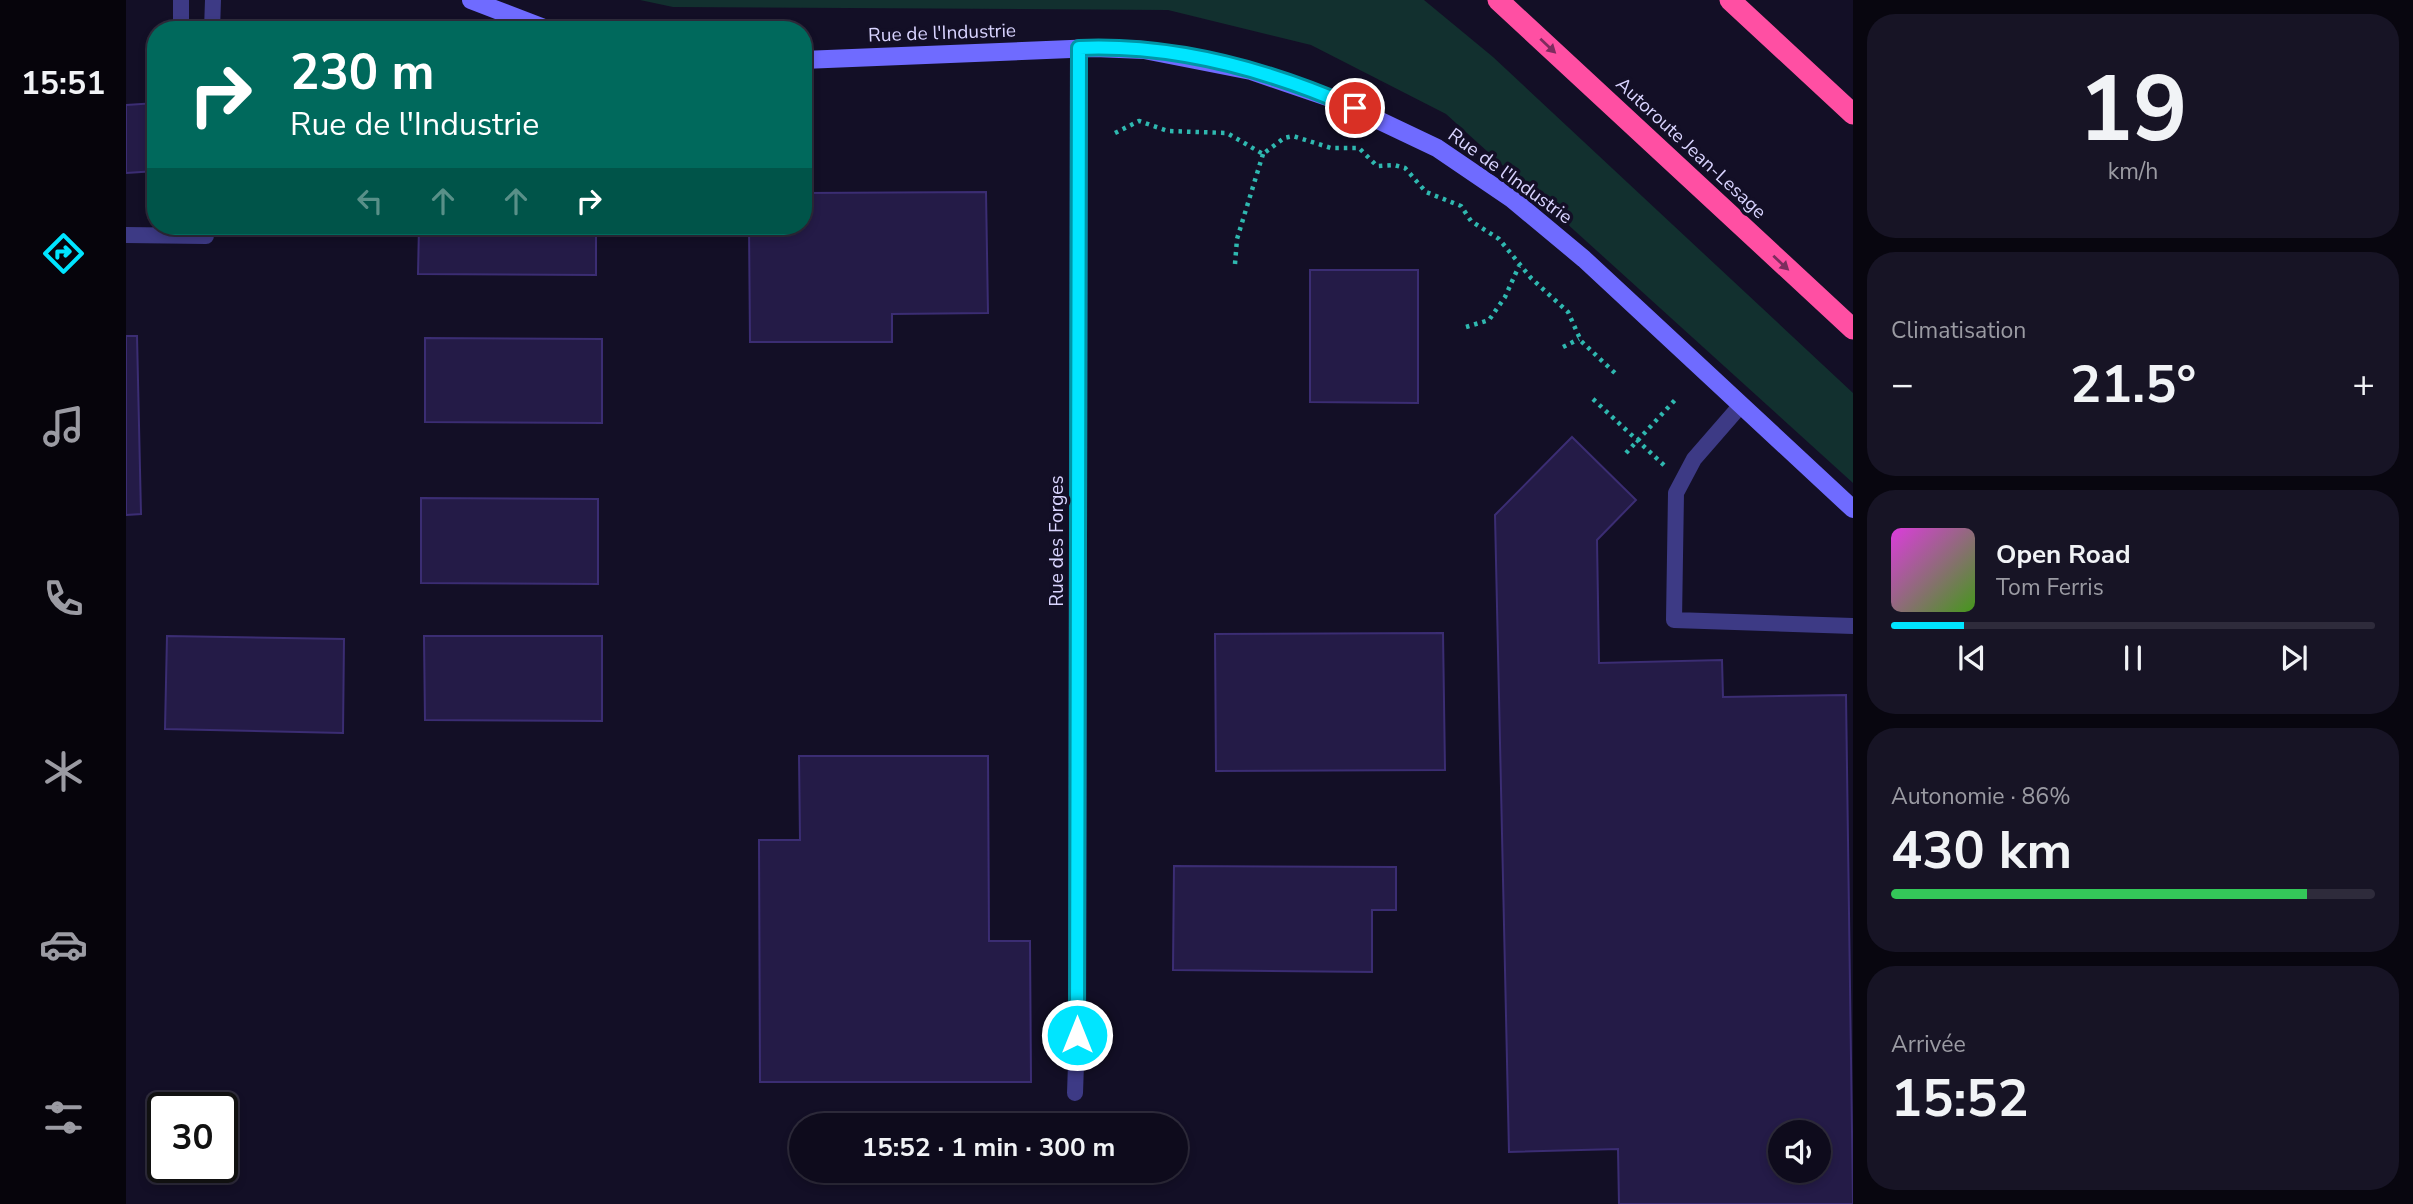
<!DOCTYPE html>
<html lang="fr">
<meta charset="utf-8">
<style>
:root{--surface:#0e0b1c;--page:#171425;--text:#f1f3f6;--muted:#9b9ba3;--line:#2e2b3b;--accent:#00e5ff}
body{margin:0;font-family:"Nunito Sans",sans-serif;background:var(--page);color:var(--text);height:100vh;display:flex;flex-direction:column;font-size:26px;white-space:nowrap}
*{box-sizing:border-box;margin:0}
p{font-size:23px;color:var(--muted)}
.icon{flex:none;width:38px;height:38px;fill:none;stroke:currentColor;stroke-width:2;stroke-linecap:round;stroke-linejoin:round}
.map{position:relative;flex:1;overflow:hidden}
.panel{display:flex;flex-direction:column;gap:14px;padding:14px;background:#08060f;width:560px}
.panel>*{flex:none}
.top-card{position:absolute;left:21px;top:21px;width:665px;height:214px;border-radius:28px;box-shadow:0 4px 10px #0003,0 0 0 2px var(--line);background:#00695c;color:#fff;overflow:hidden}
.controls{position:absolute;left:1642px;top:1120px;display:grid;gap:14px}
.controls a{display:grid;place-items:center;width:63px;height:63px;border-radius:50%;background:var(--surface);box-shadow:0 4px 10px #0003,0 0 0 2px var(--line);font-size:35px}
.speed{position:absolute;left:21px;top:1092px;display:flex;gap:14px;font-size:35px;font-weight:700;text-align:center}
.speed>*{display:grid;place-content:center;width:91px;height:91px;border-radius:50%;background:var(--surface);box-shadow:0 4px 10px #0003,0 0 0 2px var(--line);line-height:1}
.speed .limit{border:4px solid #111;border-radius:10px;background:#fff;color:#111}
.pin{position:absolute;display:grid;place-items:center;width:60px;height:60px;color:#fff;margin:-30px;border:4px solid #fff;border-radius:50%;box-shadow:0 2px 7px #0007}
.me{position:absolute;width:77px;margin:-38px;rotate:0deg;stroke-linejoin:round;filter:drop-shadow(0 0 5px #0008)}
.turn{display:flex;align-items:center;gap:24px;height:147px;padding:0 28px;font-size:32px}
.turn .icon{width:91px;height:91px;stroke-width:2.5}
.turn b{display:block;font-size:49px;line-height:60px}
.lanes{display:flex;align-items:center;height:66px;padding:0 28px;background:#0003;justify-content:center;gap:35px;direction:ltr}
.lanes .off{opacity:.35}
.big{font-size:52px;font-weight:700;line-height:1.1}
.panel .tile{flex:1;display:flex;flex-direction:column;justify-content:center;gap:10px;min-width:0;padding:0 24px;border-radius:28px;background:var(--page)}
.panel .dial{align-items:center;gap:0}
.dial b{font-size:91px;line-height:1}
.song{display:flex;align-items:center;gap:21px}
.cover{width:84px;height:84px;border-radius:10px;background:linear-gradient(135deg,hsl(300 70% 55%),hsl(100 70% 35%))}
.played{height:7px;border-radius:4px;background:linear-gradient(90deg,var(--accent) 15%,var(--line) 15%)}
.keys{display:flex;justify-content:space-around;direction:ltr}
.heat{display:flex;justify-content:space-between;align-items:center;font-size:38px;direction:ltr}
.charge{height:10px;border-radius:5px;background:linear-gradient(90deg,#34c759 86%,var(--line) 0)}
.trip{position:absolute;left:663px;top:1113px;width:399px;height:70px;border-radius:35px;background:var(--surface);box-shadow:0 4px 10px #0003,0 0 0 2px var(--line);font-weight:700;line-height:70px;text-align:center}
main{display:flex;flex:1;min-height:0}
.dock{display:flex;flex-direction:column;width:126px;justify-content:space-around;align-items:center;background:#06040b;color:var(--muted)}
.dock .icon{width:49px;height:49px}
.dock .active{color:var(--accent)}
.dock b{font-size:32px;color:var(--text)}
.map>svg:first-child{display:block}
.green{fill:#12302f}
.building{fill:#241b47;stroke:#3b2d73;stroke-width:2;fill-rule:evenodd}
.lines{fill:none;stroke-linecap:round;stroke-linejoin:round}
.path{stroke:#2fb8b0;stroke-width:4.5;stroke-dasharray:3.5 5;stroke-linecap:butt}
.lane{stroke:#3d3a85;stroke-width:16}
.street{stroke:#3d3a85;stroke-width:18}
.secondary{stroke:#6f6bff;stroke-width:18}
.highway{stroke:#ff4fa3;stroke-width:21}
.oneway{fill:#7d2c5e}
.route-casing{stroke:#0095a6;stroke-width:18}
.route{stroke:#00e5ff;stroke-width:12}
.labels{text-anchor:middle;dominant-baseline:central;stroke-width:7;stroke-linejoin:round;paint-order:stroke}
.street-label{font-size:19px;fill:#d9d4ff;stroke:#130f26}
</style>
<main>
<nav class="dock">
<b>15:51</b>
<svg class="icon active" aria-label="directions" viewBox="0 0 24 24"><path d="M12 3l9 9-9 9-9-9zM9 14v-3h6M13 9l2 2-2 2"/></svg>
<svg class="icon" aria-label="music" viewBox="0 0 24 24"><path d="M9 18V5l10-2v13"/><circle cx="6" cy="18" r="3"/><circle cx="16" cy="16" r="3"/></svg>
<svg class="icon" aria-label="phone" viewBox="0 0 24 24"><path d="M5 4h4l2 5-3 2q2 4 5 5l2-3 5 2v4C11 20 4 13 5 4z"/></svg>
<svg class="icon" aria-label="climate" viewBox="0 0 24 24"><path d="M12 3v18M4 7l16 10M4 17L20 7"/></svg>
<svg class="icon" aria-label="car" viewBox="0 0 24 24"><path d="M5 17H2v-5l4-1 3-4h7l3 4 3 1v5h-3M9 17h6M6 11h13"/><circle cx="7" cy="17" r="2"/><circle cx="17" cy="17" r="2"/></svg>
<svg class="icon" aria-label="filters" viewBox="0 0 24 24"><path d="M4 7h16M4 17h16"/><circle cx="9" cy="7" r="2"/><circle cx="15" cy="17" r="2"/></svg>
</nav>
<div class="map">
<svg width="1727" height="1204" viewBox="0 0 1727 1204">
<rect width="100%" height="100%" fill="#130f26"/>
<polygon class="green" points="514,0 1298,0 1367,57 1727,393 1727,483 1320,114 1185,45 1042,10 547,7"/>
<g class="building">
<polygon points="30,103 30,171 0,173 0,105"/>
<polygon points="860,192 862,313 766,314 766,342 624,342 623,226 677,226 677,193"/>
<polygon points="293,226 470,226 470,275 292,274"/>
<polygon points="1184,270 1292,270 1292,403 1184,402"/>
<polygon points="0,336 11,336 15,514 0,515"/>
<polygon points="299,338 476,339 476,423 299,422"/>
<path d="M 1446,437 L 1510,500 L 1471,540 L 1473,663 L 1596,660 L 1597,697 L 1720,695 L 1727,1204 L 1493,1204 L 1492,1149 L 1383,1152 L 1369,515 ZM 1654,1132 L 1692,1132 L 1692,1171 L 1654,1171 Z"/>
<polygon points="295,498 472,499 472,584 295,583"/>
<polygon points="1317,633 1319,770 1090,771 1089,634"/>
<polygon points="41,636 218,639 217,733 39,729"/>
<polygon points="298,636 476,636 476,721 299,720"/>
<polygon points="673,756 862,756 863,941 904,941 905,1082 634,1082 633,840 674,840"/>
<polygon points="1048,866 1270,867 1270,910 1246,910 1246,972 1047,970"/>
</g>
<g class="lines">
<g class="path">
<polyline points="989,133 1013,121 1042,131 1101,133 1137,154 1158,138 1167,136 1205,148 1233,148 1251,166 1268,165 1279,168 1300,192 1335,206 1345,221 1373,239 1405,278 1442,312 1455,341 1491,375"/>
<polyline points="1109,264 1111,239 1137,154"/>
<polyline points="1340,327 1363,320 1379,297 1393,266"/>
<polyline points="1437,347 1453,339"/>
<polyline points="1467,399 1541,468"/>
<polyline points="1500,453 1549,400"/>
</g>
<g class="lane">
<polyline points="55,0 55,19"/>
<polyline points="86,30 87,0"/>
<polyline points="0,235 80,236 80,226"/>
<polyline points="1615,405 1568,459 1550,493 1548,620 1727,626"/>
<polyline points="949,1093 951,1035"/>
</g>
<polyline class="street" points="951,1035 953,48"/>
<g class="secondary">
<polyline points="345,0 423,30"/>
<polyline points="677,60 969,48 1018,50 1125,71 1210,100 1311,148 1386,199 1458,259 1727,509"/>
</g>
<g class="highway">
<polyline points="1372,0 1727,329"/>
<polyline points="1604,0 1727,114"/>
</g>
</g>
<defs><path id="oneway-solid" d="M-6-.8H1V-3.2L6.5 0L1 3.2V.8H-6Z" transform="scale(1.75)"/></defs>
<g class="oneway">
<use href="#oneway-solid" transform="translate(1422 46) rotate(43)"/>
<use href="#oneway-solid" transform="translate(1655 263) rotate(43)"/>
</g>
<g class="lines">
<g class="route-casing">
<path id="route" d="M 951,1035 L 953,48 C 1048,44 1143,70 1229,108"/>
</g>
<use href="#route" class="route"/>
</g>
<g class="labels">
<g class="street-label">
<text transform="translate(816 33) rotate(-2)">Rue de l'Industrie</text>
<text transform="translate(1565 148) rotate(43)">Autoroute Jean-Lesage</text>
<text transform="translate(1384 176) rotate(36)">Rue de l'Industrie</text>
<text transform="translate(931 541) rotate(-90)">Rue des Forges</text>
</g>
</g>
</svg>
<div class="controls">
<a><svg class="icon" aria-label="sound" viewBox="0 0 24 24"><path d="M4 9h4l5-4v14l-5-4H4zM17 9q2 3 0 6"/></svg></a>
</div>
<div class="speed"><div class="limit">30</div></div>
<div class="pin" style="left:1229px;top:108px;background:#d93025"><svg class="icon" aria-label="arrive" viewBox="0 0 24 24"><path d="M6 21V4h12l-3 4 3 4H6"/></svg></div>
<svg class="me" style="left:951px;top:1035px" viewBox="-20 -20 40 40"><circle r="17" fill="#00e5ff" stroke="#fff" stroke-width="3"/><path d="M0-11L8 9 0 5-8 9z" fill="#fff"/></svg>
<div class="trip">15:52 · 1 min · 300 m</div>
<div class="top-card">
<div class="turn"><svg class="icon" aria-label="right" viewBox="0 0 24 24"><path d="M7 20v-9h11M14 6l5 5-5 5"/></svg><div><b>230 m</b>Rue de l'Industrie</div></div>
<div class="lanes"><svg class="icon off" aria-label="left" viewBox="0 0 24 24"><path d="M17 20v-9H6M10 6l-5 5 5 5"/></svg><svg class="icon off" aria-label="ahead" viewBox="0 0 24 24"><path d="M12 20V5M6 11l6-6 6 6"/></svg><svg class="icon off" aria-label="ahead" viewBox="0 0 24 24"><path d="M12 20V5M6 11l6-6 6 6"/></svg><svg class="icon" aria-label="right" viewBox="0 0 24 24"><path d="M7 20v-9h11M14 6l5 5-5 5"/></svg></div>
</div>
</div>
<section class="panel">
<div class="tile dial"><b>19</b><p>km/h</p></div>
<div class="tile"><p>Climatisation</p>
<div class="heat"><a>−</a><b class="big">21.5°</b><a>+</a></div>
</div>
<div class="tile">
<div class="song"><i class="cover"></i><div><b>Open Road</b><p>Tom Ferris</p></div></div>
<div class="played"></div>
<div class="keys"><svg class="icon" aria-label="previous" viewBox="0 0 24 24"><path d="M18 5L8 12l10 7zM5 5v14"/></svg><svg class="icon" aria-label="pause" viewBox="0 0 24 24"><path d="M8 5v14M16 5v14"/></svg><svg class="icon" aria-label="next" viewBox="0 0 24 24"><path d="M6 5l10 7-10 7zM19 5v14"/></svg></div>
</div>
<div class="tile"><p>Autonomie · 86%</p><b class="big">430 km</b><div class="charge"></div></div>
<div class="tile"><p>Arrivée</p><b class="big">15:52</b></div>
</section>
</main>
